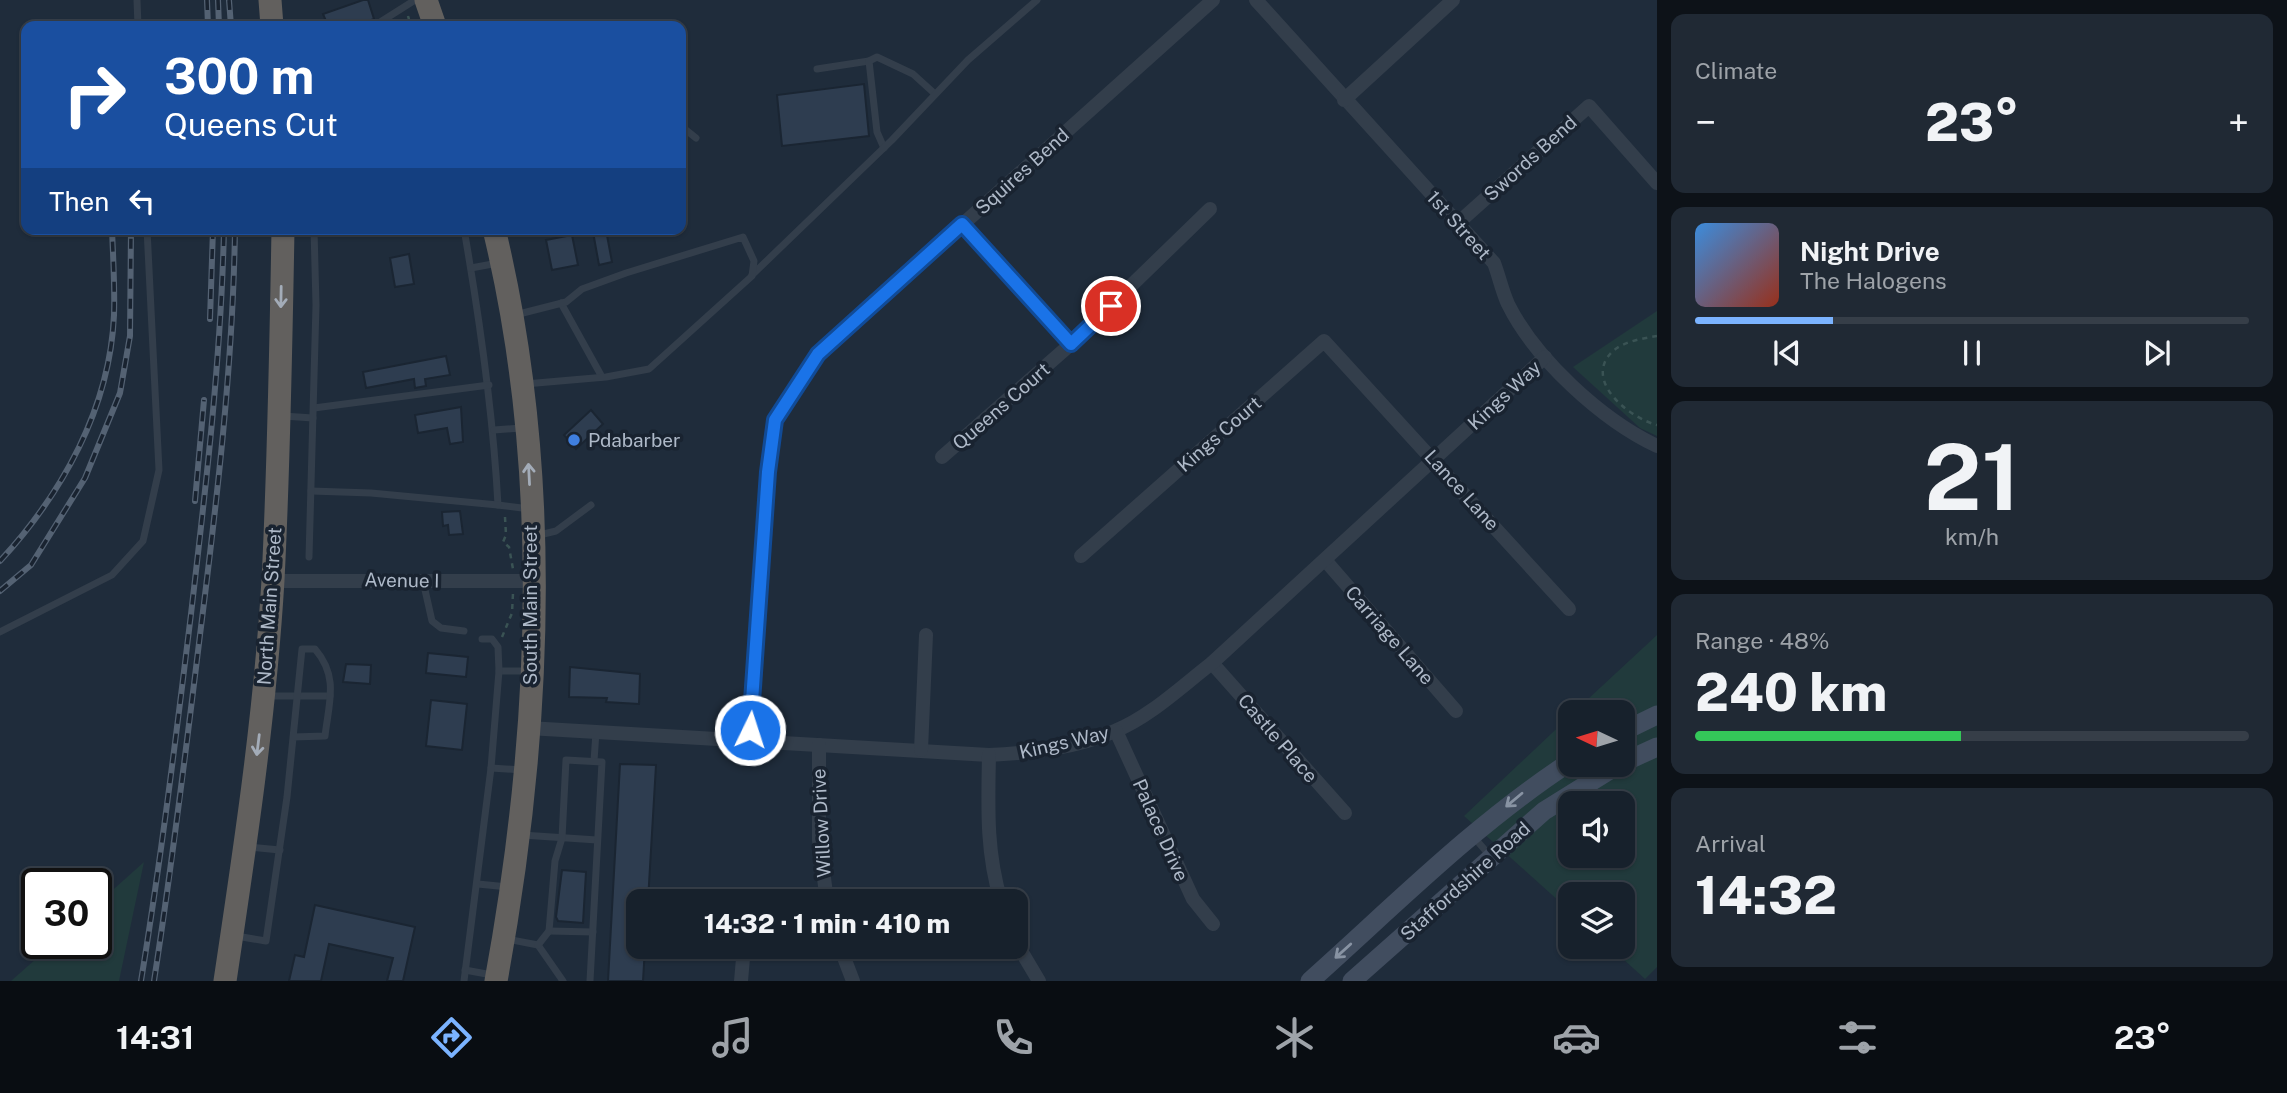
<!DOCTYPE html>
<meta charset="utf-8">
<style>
:root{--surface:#17212c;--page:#202934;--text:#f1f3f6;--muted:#9ea3a9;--line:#363e48;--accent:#7bb3ff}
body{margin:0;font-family:"Public Sans",sans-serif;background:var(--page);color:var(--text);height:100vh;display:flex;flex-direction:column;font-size:26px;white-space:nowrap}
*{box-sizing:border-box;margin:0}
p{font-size:23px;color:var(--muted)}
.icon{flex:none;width:38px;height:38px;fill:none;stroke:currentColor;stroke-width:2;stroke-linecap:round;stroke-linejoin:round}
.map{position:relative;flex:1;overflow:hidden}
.panel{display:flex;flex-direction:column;gap:14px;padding:14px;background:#0d1218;width:630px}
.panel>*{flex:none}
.top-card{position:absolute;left:21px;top:21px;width:665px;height:214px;border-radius:14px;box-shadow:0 2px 5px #0004,0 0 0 2px var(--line);background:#1a4fa0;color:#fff;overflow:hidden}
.needle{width:46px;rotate:274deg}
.controls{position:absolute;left:1558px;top:700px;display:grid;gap:14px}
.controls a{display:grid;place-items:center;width:77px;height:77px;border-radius:14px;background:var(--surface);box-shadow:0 2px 5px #0004,0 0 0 2px var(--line);font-size:35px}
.speed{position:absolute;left:21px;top:868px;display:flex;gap:14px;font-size:35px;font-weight:700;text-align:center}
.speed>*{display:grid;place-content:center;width:91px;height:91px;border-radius:50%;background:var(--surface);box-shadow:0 2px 5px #0004,0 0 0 2px var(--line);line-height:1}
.speed .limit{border:4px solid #111;border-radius:10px;background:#fff;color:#111}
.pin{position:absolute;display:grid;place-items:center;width:60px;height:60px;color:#fff;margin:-30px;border:4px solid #fff;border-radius:50%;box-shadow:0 2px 7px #0007}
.me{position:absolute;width:77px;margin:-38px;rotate:4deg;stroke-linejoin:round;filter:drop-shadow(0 0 5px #0008)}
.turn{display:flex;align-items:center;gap:24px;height:147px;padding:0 28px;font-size:32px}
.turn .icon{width:91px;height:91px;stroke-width:2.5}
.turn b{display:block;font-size:49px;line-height:60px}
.then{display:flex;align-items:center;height:66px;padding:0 28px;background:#0003;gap:14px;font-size:26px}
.big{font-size:52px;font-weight:800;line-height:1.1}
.panel .tile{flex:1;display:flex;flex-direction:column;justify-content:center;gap:10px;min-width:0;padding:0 24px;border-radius:14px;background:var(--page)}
.panel .dial{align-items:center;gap:0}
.dial b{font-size:91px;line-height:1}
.song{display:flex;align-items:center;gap:21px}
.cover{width:84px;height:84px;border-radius:10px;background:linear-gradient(135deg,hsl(210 70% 55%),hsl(10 70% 35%))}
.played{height:7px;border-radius:4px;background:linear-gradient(90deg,var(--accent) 25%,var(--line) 25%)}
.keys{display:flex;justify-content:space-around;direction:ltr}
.heat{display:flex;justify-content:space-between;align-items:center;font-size:38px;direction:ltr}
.charge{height:10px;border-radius:5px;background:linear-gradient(90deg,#34c759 48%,var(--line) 0)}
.trip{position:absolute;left:626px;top:889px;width:402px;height:70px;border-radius:14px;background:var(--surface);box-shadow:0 2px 5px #0004,0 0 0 2px var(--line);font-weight:800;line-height:70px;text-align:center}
.tab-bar{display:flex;height:112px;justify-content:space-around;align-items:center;background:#090d12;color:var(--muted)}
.tab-bar .icon{width:49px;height:49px}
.tab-bar .on{color:var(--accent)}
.tab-bar b{font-size:32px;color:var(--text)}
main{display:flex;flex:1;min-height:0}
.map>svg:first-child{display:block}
.green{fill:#213a3c;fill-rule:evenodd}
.building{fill:#2e3d50;stroke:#1a2532;stroke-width:2}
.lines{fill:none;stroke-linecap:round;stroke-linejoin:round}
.path{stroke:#3a5354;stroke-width:2.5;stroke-dasharray:5 5;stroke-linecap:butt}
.service{stroke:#333e4b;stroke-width:7}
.minor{stroke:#333e4b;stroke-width:14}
.secondary{stroke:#414d5f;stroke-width:19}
.trunk{stroke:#62605e;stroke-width:23}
.rail-casing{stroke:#546273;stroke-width:6}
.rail{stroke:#192330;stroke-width:3.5;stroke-dasharray:10;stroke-linecap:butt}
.oneway{stroke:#a3acb8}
.oneway2{stroke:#8893a3}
.route-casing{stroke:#114b97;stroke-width:18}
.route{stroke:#1a73e8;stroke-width:12}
.shop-dot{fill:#3f7fe0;stroke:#192330;stroke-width:2.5}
.labels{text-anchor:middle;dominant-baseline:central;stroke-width:7;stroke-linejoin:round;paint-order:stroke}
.street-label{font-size:19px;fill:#aeb9c8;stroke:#192330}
.poi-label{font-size:19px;fill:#aeb9c8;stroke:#192330;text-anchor:start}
</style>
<main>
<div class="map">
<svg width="1657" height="981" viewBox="0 0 1657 981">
<rect width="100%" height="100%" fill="#1f2c3b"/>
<g class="green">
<polygon points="1657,311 1657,436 1640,428 1573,367"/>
<path d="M 1657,635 L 1657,967 L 1645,979 L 1610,947 L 1622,947 L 1622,894 L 1570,894 L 1570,911 L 1464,816 L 1570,716 L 1570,765 L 1622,765 L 1622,712 L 1574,712 ZM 1570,803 L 1622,803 L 1622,856 L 1570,856 Z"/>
<polygon points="144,862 119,981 11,981 54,943 96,943 96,905"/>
</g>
<g class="building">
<polygon points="363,0 368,0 374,19 354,26 328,26 323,14"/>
<polygon points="864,84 869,136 782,146 777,95"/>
<polygon points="606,230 612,262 599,265 593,232"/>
<polygon points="572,235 578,265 552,270 546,240"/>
<polygon points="409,254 414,284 395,287 390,258"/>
<polygon points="446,356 450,375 425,379 426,386 415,388 414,379 366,388 363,372"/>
<polygon points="461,407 463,442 450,444 447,428 418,433 415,415"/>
<polygon points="591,410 603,424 576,449 564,435"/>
<polygon points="460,511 463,534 449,535 448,525 443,526 442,512"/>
<polygon points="428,653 468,657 466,677 426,673"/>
<polygon points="346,664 371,665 370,684 343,682"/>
<polygon points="570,667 640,674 639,704 606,702 607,698 569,697"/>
<polygon points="431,700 467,704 462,750 426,746"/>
<polygon points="620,764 656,765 648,901 639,901 639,947 645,947 643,981 608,981"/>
<polygon points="562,870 586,872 583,923 558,921 556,917"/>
<polygon points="315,905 415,927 403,981 387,981 393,958 329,944 321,981 289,981 295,955 304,957"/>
</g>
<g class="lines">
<g class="path">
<polyline points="408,16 411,26"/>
<path d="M 1657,336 C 1640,339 1617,342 1607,358 C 1589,387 1633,419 1657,425"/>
<polyline points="505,517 506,535 503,542 509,547 513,569"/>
<polyline points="502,637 512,613 513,593"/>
</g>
<g class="service">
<polyline points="137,0 138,26"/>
<polyline points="374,26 415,0"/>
<polyline points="817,69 869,61"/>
<polyline points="681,126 696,138"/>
<polyline points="884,148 877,132 869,61 877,57 913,74 935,94"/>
<path d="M 464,229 C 480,321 493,412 498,505 L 530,509"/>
<polyline points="471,268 498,263"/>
<polyline points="752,275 892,140 968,60 1037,0"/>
<polyline points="561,303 602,377"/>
<polyline points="515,315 566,302 582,289 626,273 743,237 754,261 752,276 649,369 606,377 525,384"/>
<polyline points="314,408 489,385"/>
<polyline points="283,416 313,418"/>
<polyline points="494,430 521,428"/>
<polyline points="311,491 371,493 498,505"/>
<polyline points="535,536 556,531 591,505"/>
<polyline points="309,557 316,305 314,229"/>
<polyline points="423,581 432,621 441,628 464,631"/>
<polyline points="0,632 112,575 143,541 159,470 147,229"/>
<polyline points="499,671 530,671"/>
<polyline points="267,696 330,696"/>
<polyline points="594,761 596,732"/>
<polyline points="491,768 522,770"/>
<polyline points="522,835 597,840"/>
<polyline points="1473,836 1490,856"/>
<polyline points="249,847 280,850"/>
<polyline points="478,884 508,887"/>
<polyline points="549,931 593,932"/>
<path d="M 236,936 L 266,941 L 287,797 L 302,649 L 315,649 C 339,677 329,702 325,736 L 293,737"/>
<polyline points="507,939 538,945 563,981"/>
<polyline points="538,945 549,931 555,861 562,838 566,760 602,762 590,981"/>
<polyline points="465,970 492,975"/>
<polyline points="464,981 491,768 499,671 498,647 492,639 482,639"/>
</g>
<g class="minor">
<path d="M 1256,0 L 1494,263 C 1499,276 1502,291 1508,304 C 1535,359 1602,420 1657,446"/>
<polyline points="1344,100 1453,0"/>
<polyline points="1458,223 1589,106 1657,183"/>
<polyline points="962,224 1071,344"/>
<polyline points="942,457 1071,344 1210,209"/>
<polyline points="1081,556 1324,341 1569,609"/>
<polyline points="1325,560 1456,711"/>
<polyline points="273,581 532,581"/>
<polyline points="1212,663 1345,813"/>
<path d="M 528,728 L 989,755 C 1031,753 1076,748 1115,731 C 1151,716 1182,686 1212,663 L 1545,357"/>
<polyline points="1116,731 1193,899 1213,924"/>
<polyline points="749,742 768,472 775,420 818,354 1213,0"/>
<polyline points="819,745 819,840 827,901"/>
<polyline points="921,750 926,635"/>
<path d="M 989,755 C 988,806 986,852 1001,901"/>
<polyline points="804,901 826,898"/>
<polyline points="1017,944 1039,981"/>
<polyline points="840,947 853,981"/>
<polyline points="741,981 744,947"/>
</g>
<g class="secondary">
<polyline points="1622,732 1657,715"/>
<polyline points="1622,763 1657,747"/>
<path d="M 1310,981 C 1394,906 1475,824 1570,762"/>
<polyline points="1352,981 1544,811 1618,765"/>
</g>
<g class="trunk">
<polyline points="270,0 272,26"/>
<polyline points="426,0 435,26"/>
<path d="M 494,229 C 553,473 541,736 496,981"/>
<path d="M 225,981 C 245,848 265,715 273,580 C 279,463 281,346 283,229"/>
</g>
<g class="rail-casing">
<g id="rail">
<polyline points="207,0 208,26"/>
<polyline points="218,0 219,26"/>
<polyline points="229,0 231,26"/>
<polyline points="210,319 213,229"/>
<polyline points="195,501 204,400"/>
<path d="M 0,561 C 62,494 110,408 114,315 C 115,286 113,257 112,229"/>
<polyline points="0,591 31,565 85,478 120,393 130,336 131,229"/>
<path d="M 141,981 C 161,859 176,737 191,614 C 206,486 221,358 224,229"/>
<path d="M 154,981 C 172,866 186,750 200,635 C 217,500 233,365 235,229"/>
</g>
</g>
<use href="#rail" class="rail"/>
</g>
<defs><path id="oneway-shaft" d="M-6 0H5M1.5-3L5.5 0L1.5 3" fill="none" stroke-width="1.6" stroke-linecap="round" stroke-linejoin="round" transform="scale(1.75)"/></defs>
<g class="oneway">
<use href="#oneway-shaft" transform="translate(281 297) rotate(91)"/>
<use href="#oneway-shaft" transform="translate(529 474) rotate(-93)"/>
<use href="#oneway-shaft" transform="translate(258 745) rotate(97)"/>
</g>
<g class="oneway2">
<use href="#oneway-shaft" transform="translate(1514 800) rotate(140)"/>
<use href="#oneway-shaft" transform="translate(1343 951) rotate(138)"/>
</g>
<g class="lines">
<g class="route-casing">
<polyline id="route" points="750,730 768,472 775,420 818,354 962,224 1071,344 1111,306"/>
</g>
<use href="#route" class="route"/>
</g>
<circle class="shop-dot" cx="574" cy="440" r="7"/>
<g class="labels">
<g class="street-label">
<text transform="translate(1530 158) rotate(-42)">Swords Bend</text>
<text transform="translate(1022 171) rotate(-42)">Squires Bend</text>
<text transform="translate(1459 225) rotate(48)">1st Street</text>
<text transform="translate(1504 395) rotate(-43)">Kings Way</text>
<text transform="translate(1001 406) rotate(-41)">Queens Court</text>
<text transform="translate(1219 434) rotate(-41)">Kings Court</text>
<text transform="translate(1462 490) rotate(48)">Lance Lane</text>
<text transform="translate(402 580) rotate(1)">Avenue I</text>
<text transform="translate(530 605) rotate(-90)">South Main Street</text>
<text transform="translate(269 606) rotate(-86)">North Main Street</text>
<text transform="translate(1390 635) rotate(49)">Carriage Lane</text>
<text transform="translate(1278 738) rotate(49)">Castle Place</text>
<text transform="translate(1064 742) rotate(-13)">Kings Way</text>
<text transform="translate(821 823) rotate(-93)">Willow Drive</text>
<text transform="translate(1161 830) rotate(66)">Palace Drive</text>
<text transform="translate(1465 881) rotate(-42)">Staffordshire Road</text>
</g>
<g class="poi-label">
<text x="588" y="440">Pdabarber</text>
</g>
</g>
</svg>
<div class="controls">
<a><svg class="needle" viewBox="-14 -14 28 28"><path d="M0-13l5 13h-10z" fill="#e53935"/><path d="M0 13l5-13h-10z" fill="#9ea3a9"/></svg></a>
<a><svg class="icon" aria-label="sound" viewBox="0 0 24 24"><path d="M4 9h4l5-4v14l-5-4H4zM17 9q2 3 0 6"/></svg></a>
<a><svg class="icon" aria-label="layers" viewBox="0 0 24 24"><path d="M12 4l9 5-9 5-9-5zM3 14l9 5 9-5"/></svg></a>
</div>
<div class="speed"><div class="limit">30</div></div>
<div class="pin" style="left:1111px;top:306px;background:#d93025"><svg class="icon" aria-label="arrive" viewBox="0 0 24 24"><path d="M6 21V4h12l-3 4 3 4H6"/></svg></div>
<svg class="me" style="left:750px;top:730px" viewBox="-20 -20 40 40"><circle r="17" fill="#1a73e8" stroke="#fff" stroke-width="3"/><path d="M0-11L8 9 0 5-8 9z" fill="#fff"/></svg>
<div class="trip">14:32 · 1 min · 410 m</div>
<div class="top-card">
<div class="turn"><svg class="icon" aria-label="right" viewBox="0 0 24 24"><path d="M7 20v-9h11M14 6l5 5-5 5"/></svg><div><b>300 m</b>Queens Cut</div></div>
<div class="then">Then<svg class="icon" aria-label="left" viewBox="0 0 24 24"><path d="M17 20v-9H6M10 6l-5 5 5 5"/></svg></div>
</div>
</div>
<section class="panel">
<div class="tile"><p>Climate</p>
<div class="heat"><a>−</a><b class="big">23°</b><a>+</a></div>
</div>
<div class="tile">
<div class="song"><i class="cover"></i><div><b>Night Drive</b><p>The Halogens</p></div></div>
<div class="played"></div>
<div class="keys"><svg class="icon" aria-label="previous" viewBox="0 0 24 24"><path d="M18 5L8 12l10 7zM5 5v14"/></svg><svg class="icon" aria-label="pause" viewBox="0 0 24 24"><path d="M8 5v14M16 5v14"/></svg><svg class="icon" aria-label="next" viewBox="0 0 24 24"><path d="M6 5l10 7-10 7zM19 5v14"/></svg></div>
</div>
<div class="tile dial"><b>21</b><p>km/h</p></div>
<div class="tile"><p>Range · 48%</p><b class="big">240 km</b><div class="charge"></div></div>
<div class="tile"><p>Arrival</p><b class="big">14:32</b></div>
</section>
</main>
<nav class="tab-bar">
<b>14:31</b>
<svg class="icon on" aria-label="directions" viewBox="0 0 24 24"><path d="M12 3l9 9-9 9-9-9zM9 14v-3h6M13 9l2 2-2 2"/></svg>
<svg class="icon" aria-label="music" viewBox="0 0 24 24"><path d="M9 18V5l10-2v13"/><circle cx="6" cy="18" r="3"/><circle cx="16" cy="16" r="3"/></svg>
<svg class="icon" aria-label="phone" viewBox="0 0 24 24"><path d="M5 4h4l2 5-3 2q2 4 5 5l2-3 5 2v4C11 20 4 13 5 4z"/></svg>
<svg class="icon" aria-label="climate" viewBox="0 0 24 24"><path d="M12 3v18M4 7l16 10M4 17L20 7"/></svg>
<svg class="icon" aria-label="car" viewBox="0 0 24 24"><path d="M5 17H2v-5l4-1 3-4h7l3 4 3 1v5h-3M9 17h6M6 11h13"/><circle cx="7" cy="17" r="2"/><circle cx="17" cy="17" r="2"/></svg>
<svg class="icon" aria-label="filters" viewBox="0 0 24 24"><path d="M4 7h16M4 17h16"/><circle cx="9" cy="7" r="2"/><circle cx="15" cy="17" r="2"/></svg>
<b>23°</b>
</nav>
